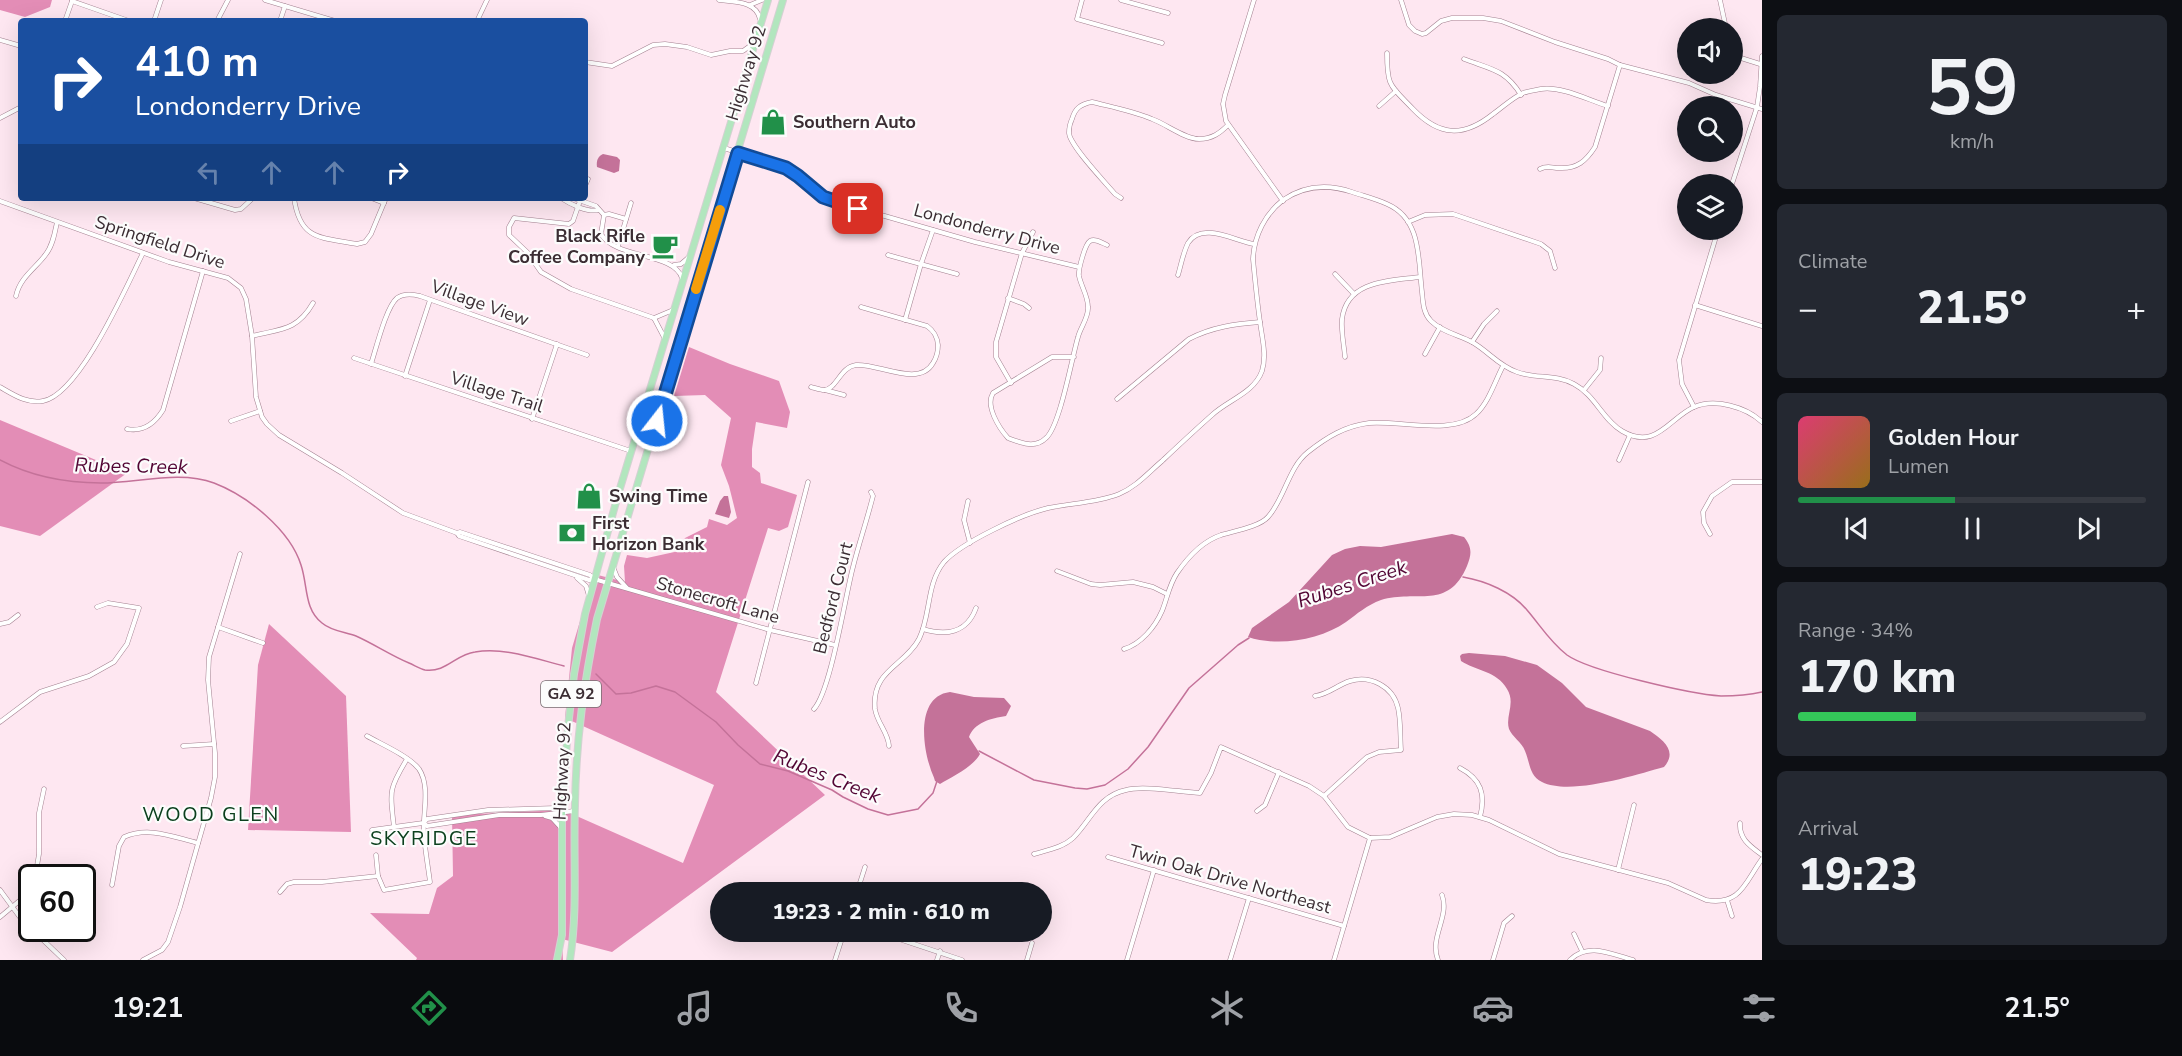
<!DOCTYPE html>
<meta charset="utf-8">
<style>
:root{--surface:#171b24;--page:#242831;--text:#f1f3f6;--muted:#9ea1a6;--line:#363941;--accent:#219049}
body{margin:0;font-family:"Nunito Sans",sans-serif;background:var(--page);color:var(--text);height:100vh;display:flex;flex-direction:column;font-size:22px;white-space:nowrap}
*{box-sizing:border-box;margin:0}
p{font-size:20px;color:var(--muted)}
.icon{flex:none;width:33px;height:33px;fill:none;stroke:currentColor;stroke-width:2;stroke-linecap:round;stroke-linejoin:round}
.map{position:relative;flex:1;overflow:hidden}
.panel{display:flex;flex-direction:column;gap:15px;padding:15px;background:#0d0f14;width:420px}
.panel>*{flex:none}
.top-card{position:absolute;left:18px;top:18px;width:570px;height:183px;border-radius:6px;box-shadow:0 6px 24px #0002;background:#1a4fa0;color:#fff;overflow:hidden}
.buttons{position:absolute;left:1677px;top:18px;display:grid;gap:12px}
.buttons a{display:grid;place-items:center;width:66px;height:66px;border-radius:50%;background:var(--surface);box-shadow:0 6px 24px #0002;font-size:30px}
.speed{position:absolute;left:18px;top:864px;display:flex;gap:12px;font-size:30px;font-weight:700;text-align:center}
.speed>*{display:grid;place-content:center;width:78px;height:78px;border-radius:50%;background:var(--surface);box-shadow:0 6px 24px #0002;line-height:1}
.speed .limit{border:3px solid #111;border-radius:9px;background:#fff;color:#111}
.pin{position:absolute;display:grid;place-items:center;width:51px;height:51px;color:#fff;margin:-26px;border-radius:12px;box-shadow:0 3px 9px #0006}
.me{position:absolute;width:66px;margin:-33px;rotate:16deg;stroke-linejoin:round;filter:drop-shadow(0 0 4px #0008)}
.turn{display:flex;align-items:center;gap:21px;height:126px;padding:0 18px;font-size:27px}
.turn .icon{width:78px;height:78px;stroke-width:2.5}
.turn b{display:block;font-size:42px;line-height:51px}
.lanes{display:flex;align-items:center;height:57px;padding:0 18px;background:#0003;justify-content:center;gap:30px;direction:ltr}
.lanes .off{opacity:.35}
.big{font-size:45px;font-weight:800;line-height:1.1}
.panel .card{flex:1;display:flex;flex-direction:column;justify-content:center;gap:9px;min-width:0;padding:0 21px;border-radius:9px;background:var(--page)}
.panel .dial{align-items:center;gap:0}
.dial b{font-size:78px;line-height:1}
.song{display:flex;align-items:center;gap:18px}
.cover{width:72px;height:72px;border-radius:9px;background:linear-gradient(135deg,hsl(340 70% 55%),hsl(40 70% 35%))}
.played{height:6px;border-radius:3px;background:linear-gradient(90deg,var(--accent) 45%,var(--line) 45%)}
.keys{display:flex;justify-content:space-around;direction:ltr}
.heat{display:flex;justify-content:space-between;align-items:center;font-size:33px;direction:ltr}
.charge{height:9px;border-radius:4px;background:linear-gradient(90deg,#34c759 34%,var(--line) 0)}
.trip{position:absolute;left:710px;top:882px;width:342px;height:60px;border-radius:30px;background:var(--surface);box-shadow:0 6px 24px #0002;font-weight:800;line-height:60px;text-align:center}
.tab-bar{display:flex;height:96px;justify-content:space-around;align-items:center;background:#090b0e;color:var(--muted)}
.tab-bar .icon{width:42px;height:42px}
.tab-bar .active{color:var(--accent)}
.tab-bar b{font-size:27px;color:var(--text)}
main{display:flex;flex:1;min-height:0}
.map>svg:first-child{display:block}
.forest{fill:#e38db6}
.water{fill:#c47299}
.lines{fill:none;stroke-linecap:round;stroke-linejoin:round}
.stream{stroke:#c47299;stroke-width:1.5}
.minor-casing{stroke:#a38190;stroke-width:5}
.primary-casing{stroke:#d4d1d2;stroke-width:8}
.minor{stroke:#fff;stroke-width:4}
.primary{stroke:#b2e6be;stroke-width:6}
.route-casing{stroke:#114b97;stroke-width:15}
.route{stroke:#1a73e8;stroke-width:10}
.slow{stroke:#f59e0b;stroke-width:10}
.labels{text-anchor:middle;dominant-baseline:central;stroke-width:4.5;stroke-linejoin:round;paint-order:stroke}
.shield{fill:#fcfcfc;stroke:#756b6f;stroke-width:1.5}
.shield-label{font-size:16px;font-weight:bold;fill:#3b2d33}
.street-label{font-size:18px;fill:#3b2d33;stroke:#fcfcfc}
.poi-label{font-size:18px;font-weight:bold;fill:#3b2d33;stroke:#fcfcfc;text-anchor:start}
.water-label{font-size:20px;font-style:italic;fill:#520534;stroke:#fcfcfc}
.neighbourhood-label{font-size:20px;letter-spacing:1.5px;fill:#0c401e;stroke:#fcfcfc}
</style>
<main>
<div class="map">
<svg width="1762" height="960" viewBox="0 0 1762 960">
<rect width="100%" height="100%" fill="#fee7f1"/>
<g class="forest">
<polygon points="0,0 52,0 50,7 25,17 0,10"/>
<polygon points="689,347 730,364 779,381 790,412 787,428 756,422 752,449 752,467 760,473 761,483 797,495 788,527 779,531 768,528 716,692 825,795 612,952 562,939 563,960 416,960 417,958 370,913 429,914 437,888 453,876 452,815 563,810 683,863 714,785 565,718 572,648 594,574 625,582 624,566 627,555 647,558 679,551 685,538 707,527 709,519 727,525 737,518 729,486 721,465 731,418 705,395 674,396"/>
<polygon points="0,420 127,473 40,536 0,526"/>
<polygon points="269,624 346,696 351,832 248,830 258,665"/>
</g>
<g class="water">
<path d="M 603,154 L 617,157 L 620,160 L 619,171 L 614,173 L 597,167 C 596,161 598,156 603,154 Z"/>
<polygon points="724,496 728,496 731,512 729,518 715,514 720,501"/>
<path d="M 1452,534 L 1464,537 C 1472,547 1472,554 1467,566 C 1448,611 1417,589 1381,600 C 1367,605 1357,614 1346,622 C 1320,640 1278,647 1248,637 L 1252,628 L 1289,602 L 1332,555 L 1345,549 L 1360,546 L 1381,547 Z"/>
<path d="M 1469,653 L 1505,656 L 1537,665 L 1562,683 L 1586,707 L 1650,731 C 1663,740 1678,751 1664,767 C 1635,775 1570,796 1542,782 C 1529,776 1530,762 1525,751 C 1522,742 1512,737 1509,729 C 1505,716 1516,703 1507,689 C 1497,671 1476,671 1461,661 L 1460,656 L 1462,654 Z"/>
<path d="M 950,692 L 974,697 L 1004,698 L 1011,706 L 1006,716 C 991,718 974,723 969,737 L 980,754 C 974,766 952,777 940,784 L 935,781 C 934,776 931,772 930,767 C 922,744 917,696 950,692 Z"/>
</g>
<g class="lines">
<g class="stream">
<path d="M 0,460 C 30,476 67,483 101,483 C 137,483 180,470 214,483 C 248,496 290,530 301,565 C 308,586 304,609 322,623 C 331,631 345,632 356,636 C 374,644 390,655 409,663 C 414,665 420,669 425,670 C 446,673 456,654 475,652 C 505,647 536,659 564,666"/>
<path d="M 1463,577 C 1486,581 1512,592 1527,610 C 1540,625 1550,642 1567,655 C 1589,671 1691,694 1721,696 C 1735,696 1749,695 1762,692"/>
<polyline points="596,674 616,694 631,693 656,686 675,692 716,722 738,745 760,764 788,771 832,790 843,797 868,809 888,815 918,809 933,793 937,781"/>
<polyline points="979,751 1034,780 1075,788 1087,789 1105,785 1128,769 1148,747 1189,688 1238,645 1249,638"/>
</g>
<g class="minor-casing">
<g id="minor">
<polyline points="265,0 335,21"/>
<path d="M 719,0 C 735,2 756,1 760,19"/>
<polyline points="1082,0 1077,19 1162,43"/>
<polyline points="1121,0 1168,13"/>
<polyline points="1254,0 1225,95 1223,104 1226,121 1283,201"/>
<polyline points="1401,0 1409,25 1415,31 1422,34 1426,33 1441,21 1452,18 1483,18 1501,21 1555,42 1608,59 1620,65 1689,83 1716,95 1762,109"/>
<polyline points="1720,0 1726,28"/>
<polyline points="72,1 129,21"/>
<polyline points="750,5 762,0"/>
<polyline points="65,21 72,1"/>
<polyline points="154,21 161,0"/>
<polyline points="217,21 228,0"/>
<polyline points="280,21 285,6"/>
<polyline points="477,21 487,0"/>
<polyline points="0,40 21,46"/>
<polyline points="1732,48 1741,58 1760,64"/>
<path d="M 1387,53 C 1387,87 1390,85 1413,109 C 1439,136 1463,138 1493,114 C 1503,107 1512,98 1523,93 C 1529,91 1536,90 1541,89 C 1562,86 1588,100 1608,106"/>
<path d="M 1464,59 C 1490,69 1505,69 1521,95"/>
<polyline points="585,62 612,66 653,45 665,44 687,47 711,55 730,51 743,51 754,43"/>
<polyline points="1379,106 1396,91"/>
<polyline points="0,118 21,107"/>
<polyline points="724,148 786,168 798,176 817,193 829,200 975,242 1079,267"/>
<path d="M 1540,169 C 1547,165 1552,168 1559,168 C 1577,169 1586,161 1595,147 L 1620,65"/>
<polyline points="1732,184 1757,107 1760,87 1762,56"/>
<polyline points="585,186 588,179"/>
<polyline points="194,198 235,210 241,209 253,198"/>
<path d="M 294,198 C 300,241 321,237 357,244 L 365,242 L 371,234 L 386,198"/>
<polyline points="371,198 384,203"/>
<path d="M 561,198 C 570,204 587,213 599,210"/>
<path d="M 573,198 L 596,206 L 604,215 L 601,234 C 615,259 674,252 682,278"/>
<polyline points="581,198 573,221 569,224 514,218 509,227 509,235 527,252 541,272 571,289 654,318"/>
<path d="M 1121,198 L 1115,194 C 1105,182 1070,146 1069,133 C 1069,128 1070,123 1072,119 C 1075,108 1081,104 1092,102 C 1112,107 1133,111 1152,119 C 1166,124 1185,139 1199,139 C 1212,139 1220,133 1228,125"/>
<polyline points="0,201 169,262 228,278 241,288 246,299 252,336 256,397 262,417 267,424 279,435 342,473 403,513 457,533 459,536 589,580 594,579 770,630 835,645"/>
<polyline points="604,215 609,214 626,219"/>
<polyline points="1408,222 1425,215 1453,214 1541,244 1550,251 1555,268"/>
<polyline points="618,246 631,203"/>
<polyline points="888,255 957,274"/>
<polyline points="674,265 681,264 688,258"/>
<polyline points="1335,274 1354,294"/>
<path d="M 1178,275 C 1181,265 1183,253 1188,243 C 1202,221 1235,241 1254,244"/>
<path d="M 16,296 C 20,277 36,268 46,254 C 53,245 55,232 57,222"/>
<polyline points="1008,298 1024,304 1029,308"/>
<polyline points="1695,305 1762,326"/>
<polyline points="654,318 665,339"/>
<polyline points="654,318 673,310"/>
<polyline points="905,320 921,264 933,230"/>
<path d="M 252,336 C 280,329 297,331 313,303"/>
<polyline points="1472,342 1484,324 1497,311"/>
<polyline points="1425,354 1440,327"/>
<path d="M 1074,357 L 1052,357 L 993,393 C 985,406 999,428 1008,438 C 1021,443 1035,449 1046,438 C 1060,426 1072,357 1078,337 C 1080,328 1089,317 1088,307 C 1088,296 1081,286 1079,276 C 1078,270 1085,244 1090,241 C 1095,238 1102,243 1107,245"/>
<path d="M 1345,357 C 1344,345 1341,332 1342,319 C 1347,280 1389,281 1420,277"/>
<polyline points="354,358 631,451"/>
<path d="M 371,364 C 376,349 386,307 397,298 C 404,293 412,294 420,296 L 587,355"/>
<polyline points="405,376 430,300"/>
<polyline points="1011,383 996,357 996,342 1022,253 1033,232"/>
<path d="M 0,387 C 14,395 27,404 43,401 C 80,394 126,287 143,253"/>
<path d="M 811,387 C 815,388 821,390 824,390 C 837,389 840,367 856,365 C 878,363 919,388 933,363 C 937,357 938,351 938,345 C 937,336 934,331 927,326 L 861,307"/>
<polyline points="825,390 844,395"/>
<polyline points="1584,390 1600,370 1601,358"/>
<path d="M 1117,399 L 1189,339 C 1212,327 1235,324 1260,322"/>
<polyline points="1694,407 1682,384 1679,360 1718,230"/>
<polyline points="532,419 557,344"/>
<polyline points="231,421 260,411"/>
<path d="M 127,429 C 143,432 155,423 163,410 L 203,271"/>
<polyline points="1619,460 1630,435"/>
<polyline points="968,501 964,520 970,543"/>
<polyline points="457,533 460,532 590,575 594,579"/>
<polyline points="1710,534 1704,523 1703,512 1712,496 1732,482 1762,482"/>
<polyline points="613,567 617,577 627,588"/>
<polyline points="1057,571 1091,584 1100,585 1133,582 1153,587 1167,594"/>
<polyline points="577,578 586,586 589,596"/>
<polyline points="0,624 9,622 18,615"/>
<polyline points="218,627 263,643"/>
<path d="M 923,629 C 946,636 967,633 976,608"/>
<path d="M 1124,649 C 1141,644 1155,627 1162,611 C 1167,599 1169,585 1177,573 C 1188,557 1203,541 1221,535 C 1234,531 1259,527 1268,517 C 1285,498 1288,468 1308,452 C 1327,437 1345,426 1369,423 C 1399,420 1453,436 1476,414 C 1489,402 1495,381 1503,366"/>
<polyline points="756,683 808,482"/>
<path d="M 1315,696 C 1329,694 1337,685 1350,681 C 1370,675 1393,686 1398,708 C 1401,721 1400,737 1401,750 L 1379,752 L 1367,757 L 1324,796"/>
<path d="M 814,709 C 831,690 845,597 853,567 C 859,543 867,520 873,496 L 871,492"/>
<polyline points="0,722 40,692 89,676 114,662 127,644 139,608 108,603 97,607"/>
<path d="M 367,736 C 381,744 409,756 419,769 C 431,787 422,815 424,835 C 425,850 428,866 430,882 L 384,890 L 378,876 L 376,855"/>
<polyline points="183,746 214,744"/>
<path d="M 889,746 C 888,732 877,723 875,709 C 871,670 905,666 919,639 C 931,615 926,584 944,562 C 961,543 1022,514 1048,508 C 1071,503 1096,503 1119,494 C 1136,487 1148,473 1162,461 C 1178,446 1195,430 1212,415 C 1228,400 1254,393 1262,371 C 1267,355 1262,338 1260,322 C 1257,301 1255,280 1253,259 C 1254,236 1265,214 1283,200 C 1305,185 1328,184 1352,192 C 1364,196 1376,199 1387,204 C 1422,219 1418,260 1422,292 C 1423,302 1423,313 1431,321 C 1442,332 1459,335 1472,342 C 1488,351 1499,366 1517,372 C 1536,379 1556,374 1574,384 C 1595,395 1603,420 1622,431 C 1656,451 1669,418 1694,407 C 1715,398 1746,407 1762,422"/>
<path d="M 1460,768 C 1481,779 1486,794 1480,817"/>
<polyline points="1257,811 1265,805 1279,772"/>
<polyline points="545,816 552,818 562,829"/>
<polyline points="424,823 427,826 499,815 541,815 574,811"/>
<path d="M 1740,823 C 1739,839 1750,846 1762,855"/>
<path d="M 394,827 C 390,792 388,790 407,759"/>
<polyline points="372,830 423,823 427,819 488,810 556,808 561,811"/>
<path d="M 1034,854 C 1047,850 1062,848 1073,838 C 1091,820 1098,796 1126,790 C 1143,785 1180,792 1200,793 L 1211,773 L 1221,747 L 1309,786 L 1324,796 L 1348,827 L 1370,838 L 1390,837 L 1437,817 L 1454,814 L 1472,815 L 1489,820 L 1559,854 L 1668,883 L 1706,900 C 1741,906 1745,882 1762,859"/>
<polyline points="1108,857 1344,926"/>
<polyline points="1618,870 1634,805"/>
<polyline points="35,878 39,854 39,813 44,789"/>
<path d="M 112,885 L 119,846 L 124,837 C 149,826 173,837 198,843"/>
<polyline points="0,890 22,920 64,960"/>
<polyline points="280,892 287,884 294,882 322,882 378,876"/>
<polyline points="857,892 865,867"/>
<polyline points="1727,900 1732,916"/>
<polyline points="0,917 24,897 32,886"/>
<polyline points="878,932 962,960"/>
<polyline points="1574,934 1582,951"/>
<polyline points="143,960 162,950 168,942 180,907 211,798 215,777 215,753 208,680 209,657 240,554"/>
<polyline points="835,960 844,932"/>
<polyline points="937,960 940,951"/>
<polyline points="1027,960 1032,943"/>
<polyline points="1127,960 1154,870"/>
<polyline points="1230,960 1249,898"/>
<polyline points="1334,960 1370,838"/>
<path d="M 1438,960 C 1429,937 1450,917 1442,895"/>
<polyline points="1493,960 1504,923 1512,916"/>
<path d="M 1570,960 C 1588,942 1611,954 1633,960"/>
</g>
</g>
<g class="primary-casing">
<g id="primary">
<polyline points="557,960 562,935 562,811 568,727 574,674 585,614 618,495 768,0"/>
<path d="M 570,960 C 578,909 573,857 575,805 C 576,739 584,683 597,619 L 783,0"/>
</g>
</g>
<use href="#minor" class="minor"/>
<use href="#primary" class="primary"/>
</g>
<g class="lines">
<g class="route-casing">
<polyline id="route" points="657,421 738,153 786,168 798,176 823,197 858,209"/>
</g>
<use href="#route" class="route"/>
<polyline class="slow" points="696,289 720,210"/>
</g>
<defs>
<g id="shop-bare" transform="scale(2.07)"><path d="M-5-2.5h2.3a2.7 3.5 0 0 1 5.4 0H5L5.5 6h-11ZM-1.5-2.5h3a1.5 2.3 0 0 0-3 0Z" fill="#219049" stroke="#fcfcfc" stroke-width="2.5" paint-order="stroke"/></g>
<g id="cafe-bare" transform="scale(2.07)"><path d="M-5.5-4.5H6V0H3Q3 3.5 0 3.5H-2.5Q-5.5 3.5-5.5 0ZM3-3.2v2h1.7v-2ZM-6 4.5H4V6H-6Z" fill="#219049" stroke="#fcfcfc" stroke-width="2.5" paint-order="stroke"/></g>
<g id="bank-bare" transform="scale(2.07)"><path d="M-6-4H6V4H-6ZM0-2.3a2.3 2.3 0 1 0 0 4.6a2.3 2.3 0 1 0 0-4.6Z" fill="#219049" stroke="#fcfcfc" stroke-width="2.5" paint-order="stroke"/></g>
</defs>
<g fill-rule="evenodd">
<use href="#shop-bare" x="773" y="122"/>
<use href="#cafe-bare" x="665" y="246"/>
<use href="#shop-bare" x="589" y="496"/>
<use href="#bank-bare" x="572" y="533"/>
</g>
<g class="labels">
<rect class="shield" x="541" y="681" width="60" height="26" rx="4.5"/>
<g class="shield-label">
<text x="571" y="694">GA 92</text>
</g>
<g class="street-label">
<text transform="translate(746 73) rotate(-73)">Highway 92</text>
<text transform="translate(987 229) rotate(15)">Londonderry Drive</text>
<text transform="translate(160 242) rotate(18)">Springfield Drive</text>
<text transform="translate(480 303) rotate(20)">Village View</text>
<text transform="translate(497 392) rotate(18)">Village Trail</text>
<text transform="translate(833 598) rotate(-76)">Bedford Court</text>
<text transform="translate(718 600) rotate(16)">Stonecroft Lane</text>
<text transform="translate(562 771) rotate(-87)">Highway 92</text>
<text transform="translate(1230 879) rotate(16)">Twin Oak Drive Northeast</text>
</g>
<g class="poi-label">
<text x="793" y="122">Southern Auto</text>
<text x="645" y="236" text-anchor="end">Black Rifle<tspan x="645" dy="21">Coffee Company</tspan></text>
<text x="609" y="496">Swing Time</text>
<text x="592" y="523">First<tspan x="592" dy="21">Horizon Bank</tspan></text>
</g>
<g class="water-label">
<text transform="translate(131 466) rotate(1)">Rubes Creek</text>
<text transform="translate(1352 584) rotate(-18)">Rubes Creek</text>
<text transform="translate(827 776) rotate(22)">Rubes Creek</text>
</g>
<g class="neighbourhood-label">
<text x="211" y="814">WOOD GLEN</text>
<text x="424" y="838">SKYRIDGE</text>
</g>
</g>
</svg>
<div class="buttons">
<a><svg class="icon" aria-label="sound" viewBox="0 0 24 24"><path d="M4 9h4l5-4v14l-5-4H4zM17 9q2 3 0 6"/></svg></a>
<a><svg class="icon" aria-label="search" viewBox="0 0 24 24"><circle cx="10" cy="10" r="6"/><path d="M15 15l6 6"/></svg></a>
<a><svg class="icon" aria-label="layers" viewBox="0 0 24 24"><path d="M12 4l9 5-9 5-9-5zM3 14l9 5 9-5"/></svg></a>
</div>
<div class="speed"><div class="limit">60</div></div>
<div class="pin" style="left:858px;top:209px;background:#d93025"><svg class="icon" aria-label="arrive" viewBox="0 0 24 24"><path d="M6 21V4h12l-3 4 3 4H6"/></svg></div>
<svg class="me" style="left:657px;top:421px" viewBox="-20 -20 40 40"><circle r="17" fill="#1a73e8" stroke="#fff" stroke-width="3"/><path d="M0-11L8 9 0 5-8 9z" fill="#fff"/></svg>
<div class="trip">19:23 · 2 min · 610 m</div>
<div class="top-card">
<div class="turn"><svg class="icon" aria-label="right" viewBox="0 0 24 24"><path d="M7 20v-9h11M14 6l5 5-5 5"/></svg><div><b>410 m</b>Londonderry Drive</div></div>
<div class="lanes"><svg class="icon off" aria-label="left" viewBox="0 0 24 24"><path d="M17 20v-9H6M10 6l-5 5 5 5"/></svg><svg class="icon off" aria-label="ahead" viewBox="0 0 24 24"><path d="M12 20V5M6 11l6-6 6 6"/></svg><svg class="icon off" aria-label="ahead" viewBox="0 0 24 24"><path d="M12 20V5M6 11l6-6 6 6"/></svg><svg class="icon" aria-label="right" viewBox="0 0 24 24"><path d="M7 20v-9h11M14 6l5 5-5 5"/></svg></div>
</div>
</div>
<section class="panel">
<div class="card dial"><b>59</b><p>km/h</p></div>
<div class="card"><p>Climate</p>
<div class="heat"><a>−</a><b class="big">21.5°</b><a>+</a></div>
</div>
<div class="card">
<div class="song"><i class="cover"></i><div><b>Golden Hour</b><p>Lumen</p></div></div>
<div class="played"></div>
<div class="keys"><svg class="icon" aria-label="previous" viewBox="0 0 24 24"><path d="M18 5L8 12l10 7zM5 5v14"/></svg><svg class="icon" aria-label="pause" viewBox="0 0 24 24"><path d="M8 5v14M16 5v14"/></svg><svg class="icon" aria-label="next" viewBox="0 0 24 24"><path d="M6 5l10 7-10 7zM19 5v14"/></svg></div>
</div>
<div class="card"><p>Range · 34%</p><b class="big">170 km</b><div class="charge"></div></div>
<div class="card"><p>Arrival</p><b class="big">19:23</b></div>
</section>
</main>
<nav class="tab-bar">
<b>19:21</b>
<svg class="icon active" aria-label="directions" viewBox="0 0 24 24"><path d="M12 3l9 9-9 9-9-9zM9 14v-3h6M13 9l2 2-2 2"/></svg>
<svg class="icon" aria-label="music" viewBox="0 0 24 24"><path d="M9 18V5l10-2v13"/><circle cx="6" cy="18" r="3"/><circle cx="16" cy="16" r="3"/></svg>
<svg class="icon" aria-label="phone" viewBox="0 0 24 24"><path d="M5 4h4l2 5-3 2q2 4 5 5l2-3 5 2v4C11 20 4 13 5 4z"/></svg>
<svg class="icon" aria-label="climate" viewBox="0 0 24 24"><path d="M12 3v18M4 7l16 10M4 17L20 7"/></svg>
<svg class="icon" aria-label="car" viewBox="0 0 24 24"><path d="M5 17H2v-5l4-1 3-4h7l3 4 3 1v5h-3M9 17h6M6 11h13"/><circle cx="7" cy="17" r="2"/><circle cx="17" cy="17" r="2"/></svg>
<svg class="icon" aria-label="filters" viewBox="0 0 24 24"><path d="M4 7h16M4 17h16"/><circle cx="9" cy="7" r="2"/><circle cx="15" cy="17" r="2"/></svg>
<b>21.5°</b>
</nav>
